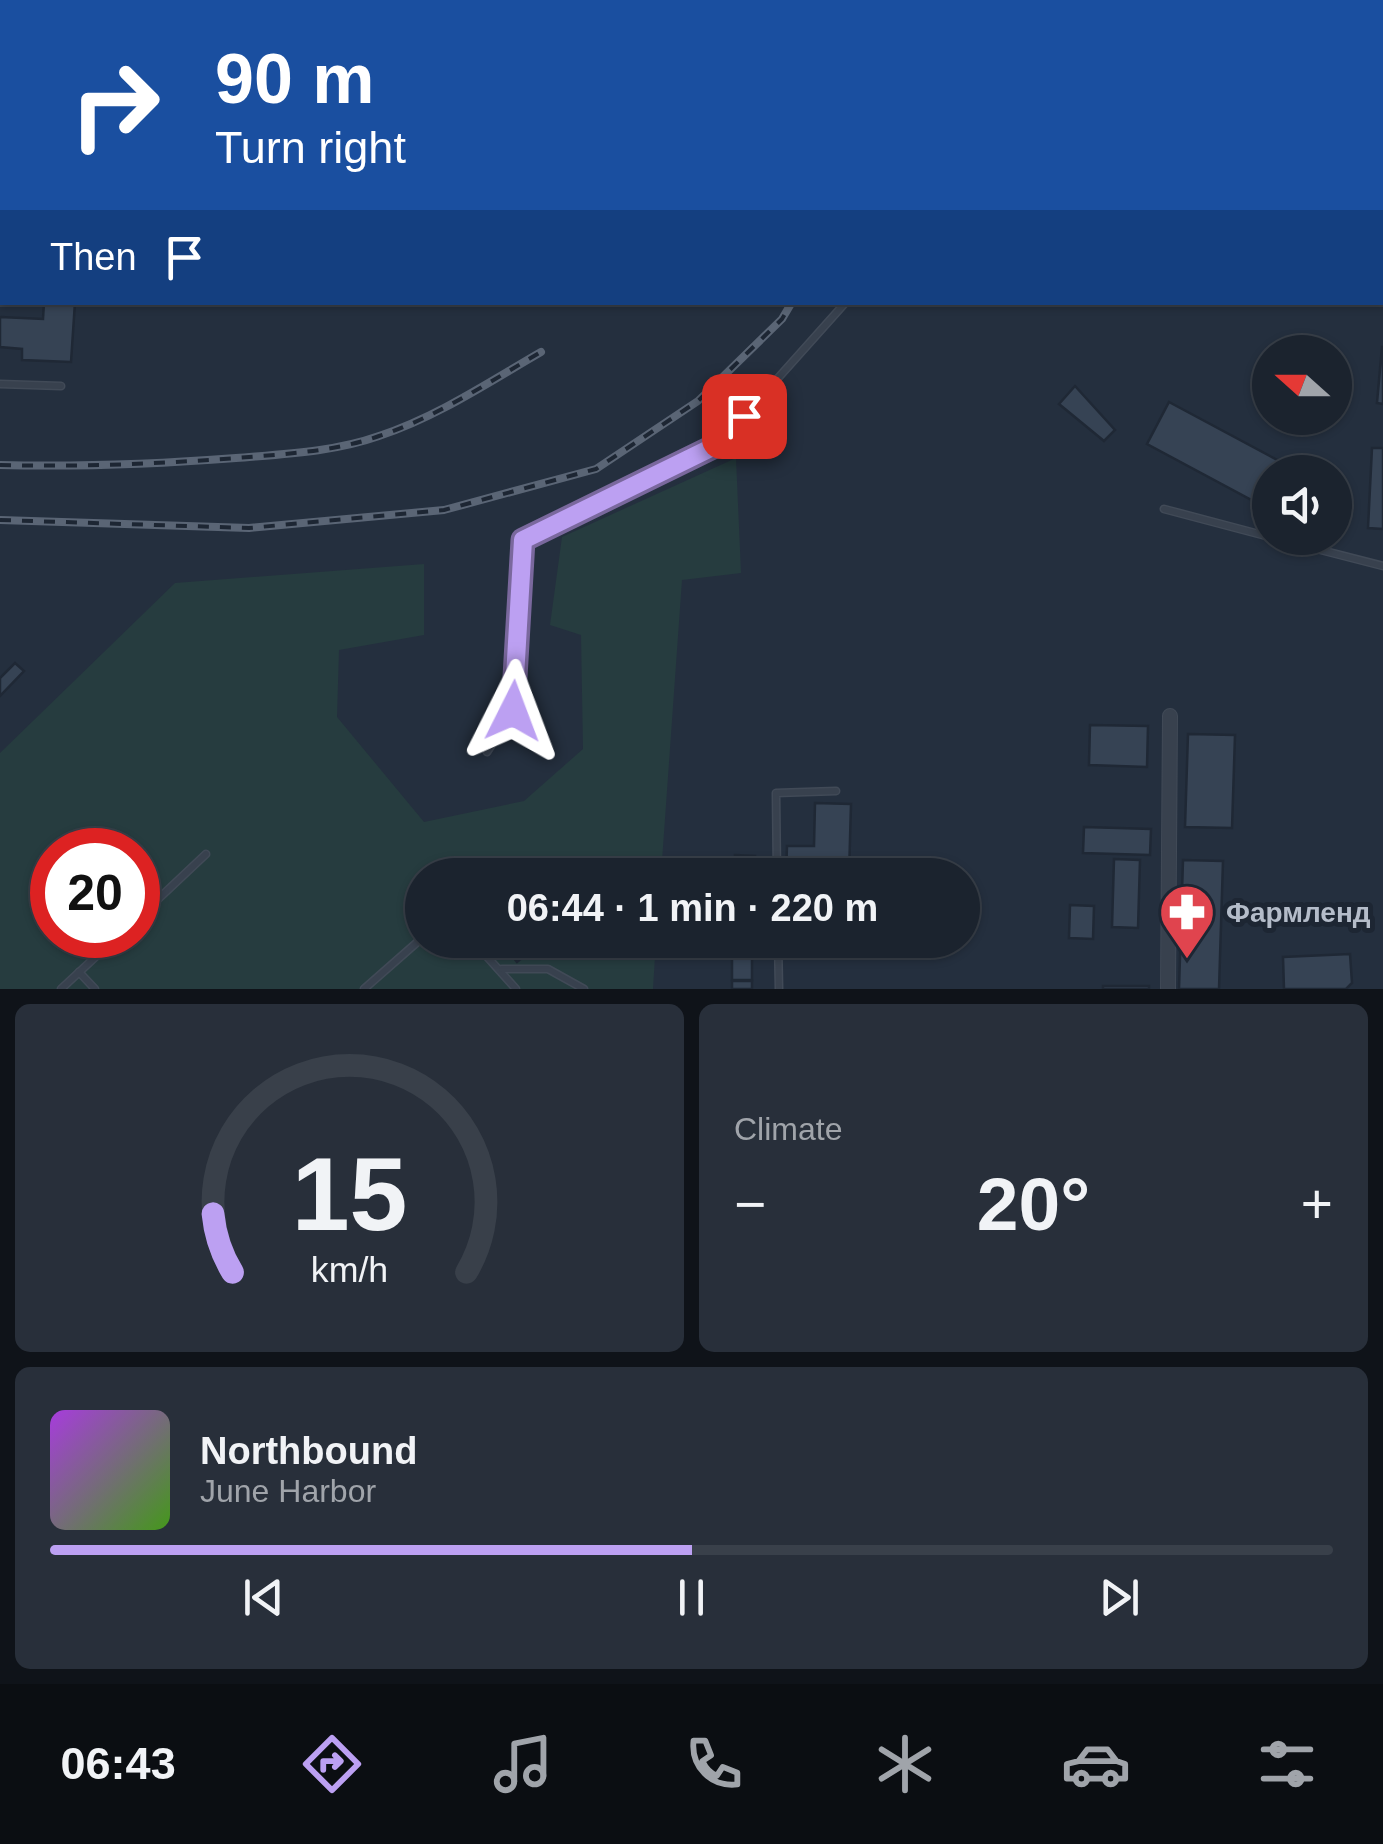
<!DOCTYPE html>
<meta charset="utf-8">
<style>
:root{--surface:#1b232e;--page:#282f3a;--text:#f1f3f6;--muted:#a0a4aa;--line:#39404a;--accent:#bca0f2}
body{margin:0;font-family:Arial,sans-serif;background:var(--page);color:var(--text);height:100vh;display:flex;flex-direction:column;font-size:38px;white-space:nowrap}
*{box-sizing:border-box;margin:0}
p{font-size:32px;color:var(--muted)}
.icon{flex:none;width:55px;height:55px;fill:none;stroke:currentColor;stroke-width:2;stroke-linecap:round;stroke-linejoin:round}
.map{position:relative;height:989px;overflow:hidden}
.drawer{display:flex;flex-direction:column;gap:15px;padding:15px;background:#0f1319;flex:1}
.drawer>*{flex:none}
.hud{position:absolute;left:0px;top:0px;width:1385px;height:305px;box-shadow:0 2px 8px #0004,0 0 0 2px var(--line);background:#1a4fa0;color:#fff;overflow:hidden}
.needle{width:65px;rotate:291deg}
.controls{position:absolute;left:1252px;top:335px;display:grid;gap:20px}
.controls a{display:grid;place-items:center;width:100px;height:100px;border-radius:50%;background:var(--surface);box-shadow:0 2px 8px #0004,0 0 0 2px var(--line);font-size:50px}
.speed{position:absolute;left:30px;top:828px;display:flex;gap:20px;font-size:50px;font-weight:700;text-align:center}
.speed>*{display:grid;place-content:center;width:130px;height:130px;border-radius:50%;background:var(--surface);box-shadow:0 2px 8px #0004,0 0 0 2px var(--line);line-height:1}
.speed .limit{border:15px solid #d22;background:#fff;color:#111}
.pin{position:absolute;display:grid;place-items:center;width:85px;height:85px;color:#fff;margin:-42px;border-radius:20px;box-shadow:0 5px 15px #0006}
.me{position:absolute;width:110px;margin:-55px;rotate:3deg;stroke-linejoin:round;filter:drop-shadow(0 0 8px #0008)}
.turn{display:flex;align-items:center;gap:35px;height:210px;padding:0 50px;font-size:45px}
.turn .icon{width:130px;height:130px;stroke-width:2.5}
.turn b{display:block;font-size:70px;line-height:85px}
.then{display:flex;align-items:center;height:95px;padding:0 50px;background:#0003;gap:20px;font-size:38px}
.big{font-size:75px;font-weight:800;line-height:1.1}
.drawer .card{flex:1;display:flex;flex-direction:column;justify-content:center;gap:15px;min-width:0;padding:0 35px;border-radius:15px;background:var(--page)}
.drawer .dial{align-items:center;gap:0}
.dial svg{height:260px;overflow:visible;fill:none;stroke:var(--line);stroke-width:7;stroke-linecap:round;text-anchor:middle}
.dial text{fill:var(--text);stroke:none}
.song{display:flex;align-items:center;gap:30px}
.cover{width:120px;height:120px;border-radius:15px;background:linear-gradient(135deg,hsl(280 70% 55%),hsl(100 70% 35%))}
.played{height:10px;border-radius:5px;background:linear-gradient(90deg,var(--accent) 50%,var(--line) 50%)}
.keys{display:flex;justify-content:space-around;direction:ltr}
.heat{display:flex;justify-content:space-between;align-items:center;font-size:55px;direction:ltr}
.drawer .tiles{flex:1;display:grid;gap:15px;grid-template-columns:1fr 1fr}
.card:last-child{grid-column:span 2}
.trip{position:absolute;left:405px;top:858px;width:575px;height:100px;border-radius:50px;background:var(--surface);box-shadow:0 2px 8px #0004,0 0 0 2px var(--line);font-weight:800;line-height:100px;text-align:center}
.tabs{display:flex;height:160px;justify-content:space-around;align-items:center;background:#0b0e12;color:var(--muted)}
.tabs .icon{width:70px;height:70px}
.tabs .active{color:var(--accent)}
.tabs b{font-size:45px;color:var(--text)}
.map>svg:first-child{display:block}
.green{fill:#263c3f;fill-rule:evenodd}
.building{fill:#364354;stroke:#1f2835;stroke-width:2.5}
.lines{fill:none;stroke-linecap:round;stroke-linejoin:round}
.service-casing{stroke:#414a57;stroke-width:9}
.minor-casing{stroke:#414a57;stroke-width:16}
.service{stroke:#38414e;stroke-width:6}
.minor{stroke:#38414e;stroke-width:14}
.rail-casing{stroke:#5a6575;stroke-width:8}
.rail{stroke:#1d2633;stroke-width:4;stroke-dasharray:11;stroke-linecap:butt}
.route-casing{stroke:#7a689d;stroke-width:25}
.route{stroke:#bca0f2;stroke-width:18}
.labels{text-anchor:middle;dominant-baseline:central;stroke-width:10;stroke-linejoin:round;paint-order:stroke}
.poi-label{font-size:28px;font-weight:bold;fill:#b4bcc9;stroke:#1d2633;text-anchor:start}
</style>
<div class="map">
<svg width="1383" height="989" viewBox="0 0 1383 989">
<rect width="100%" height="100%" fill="#242f3e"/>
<path class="green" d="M 736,458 L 741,573 L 682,580 L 661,875 L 422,875 L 422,940 L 656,940 L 653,989 L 0,989 L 0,753 L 175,583 L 424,564 L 424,635 L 339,650 L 337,717 L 424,822 L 524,801 L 583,749 L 581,635 L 550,625 L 562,537 ZM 52,850 L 138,850 L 138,935 L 52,935 Z"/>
<g class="building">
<polygon points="212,0 320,0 212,2"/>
<polygon points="44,302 75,302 71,362 22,360 22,349 0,347 0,317 43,319"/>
<polygon points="1382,347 1383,347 1383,404 1377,403"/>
<polygon points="1075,386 1115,430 1104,441 1059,404"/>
<polygon points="1169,402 1281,462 1276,472 1270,472 1270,483 1259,504 1147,444"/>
<polygon points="1372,448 1383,448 1383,529 1368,528"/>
<polygon points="15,663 24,671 0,696 0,678"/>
<polygon points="1090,725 1148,726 1147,767 1089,765"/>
<polygon points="1188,734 1235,735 1232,828 1185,827"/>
<polygon points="815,803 851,804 849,875 786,875 787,846 814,846"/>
<polygon points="1084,827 1151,829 1150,855 1083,853"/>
<polygon points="735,855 755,856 755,875 734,875"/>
<polygon points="1114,859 1140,860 1138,928 1112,927"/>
<polygon points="1183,860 1223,861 1219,989 1179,989"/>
<polygon points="1070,905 1094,906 1093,939 1069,938"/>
<polygon points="451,940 460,940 463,944 452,953 446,944"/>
<polygon points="515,940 530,940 535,947 517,962 506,948"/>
<polygon points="752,947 752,980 732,980 732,948"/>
<polygon points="1350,954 1352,983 1346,989 1284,989 1283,957"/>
<rect x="732" y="981" width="20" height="8"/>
<rect x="1103" y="986" width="46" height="3"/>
</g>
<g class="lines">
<g class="service-casing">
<g id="service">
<polyline points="40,2 41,0"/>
<polyline points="931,2 932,0"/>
<polyline points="1382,26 1383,25"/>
<polyline points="0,115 2,115"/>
<polyline points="0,384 61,386"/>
<polyline points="1164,509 1270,537"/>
<polyline points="1274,538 1383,566"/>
<polyline points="487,752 513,711 523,540 719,444 846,302"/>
<polyline points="777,875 776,793 836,791"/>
<polyline points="138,918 206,854"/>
<polyline points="472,940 516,989"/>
<polyline points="778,940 779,989"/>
<polyline points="502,969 548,969 584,989"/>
<polyline points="79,972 95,989"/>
<polyline points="61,989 119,935"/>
<polyline points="364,989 422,938"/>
</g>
</g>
<g class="minor-casing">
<polyline id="minor" points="1168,989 1170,716"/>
</g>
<use href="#service" class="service"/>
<use href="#minor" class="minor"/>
<g class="rail-casing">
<g id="rail">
<polyline points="904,2 905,0"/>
<path d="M 0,465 C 79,467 157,464 236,458 C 283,454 334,452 379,436 C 437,417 489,382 541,352"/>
<polyline points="0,520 249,528 444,510 596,469 698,401 782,319 792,302"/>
</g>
</g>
<use href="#rail" class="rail"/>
</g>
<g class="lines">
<g class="route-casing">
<polyline id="route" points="513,711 523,540 719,444 744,416"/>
</g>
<use href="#route" class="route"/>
</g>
<defs>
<g id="pharmacy-pin" transform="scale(2.875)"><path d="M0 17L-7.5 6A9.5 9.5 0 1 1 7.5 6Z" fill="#e0444e" stroke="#1d2633"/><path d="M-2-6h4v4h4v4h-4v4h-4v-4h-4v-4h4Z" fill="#fff"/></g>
</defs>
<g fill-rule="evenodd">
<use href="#pharmacy-pin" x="1187" y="912"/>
</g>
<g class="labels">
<g class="poi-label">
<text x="1226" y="912">Фармленд</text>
</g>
</g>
</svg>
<div class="controls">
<a><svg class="needle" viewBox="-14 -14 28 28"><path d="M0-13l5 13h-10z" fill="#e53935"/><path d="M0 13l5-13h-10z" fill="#a0a4aa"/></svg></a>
<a><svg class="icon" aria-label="sound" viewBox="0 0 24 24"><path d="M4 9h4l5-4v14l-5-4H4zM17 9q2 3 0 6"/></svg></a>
</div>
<div class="speed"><div class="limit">20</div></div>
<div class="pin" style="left:744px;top:416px;background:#d93025"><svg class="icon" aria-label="arrive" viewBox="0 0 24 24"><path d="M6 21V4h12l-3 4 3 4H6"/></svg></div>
<svg class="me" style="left:513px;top:711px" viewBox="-20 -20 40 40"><path d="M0-17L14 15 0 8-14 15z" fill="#bca0f2" stroke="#fff" stroke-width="4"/></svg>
<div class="trip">06:44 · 1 min · 220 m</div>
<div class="hud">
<div class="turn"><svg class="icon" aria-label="right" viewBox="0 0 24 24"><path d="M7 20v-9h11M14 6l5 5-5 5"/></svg><div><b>90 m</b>Turn right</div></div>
<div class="then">Then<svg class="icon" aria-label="arrive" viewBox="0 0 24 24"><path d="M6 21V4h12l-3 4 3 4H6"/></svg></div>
</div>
</div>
<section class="drawer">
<div class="tiles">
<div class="card dial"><svg viewBox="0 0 100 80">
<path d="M14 69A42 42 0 1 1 86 69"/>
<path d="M14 69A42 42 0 0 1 8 51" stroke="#bca0f2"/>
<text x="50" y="56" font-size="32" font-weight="700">15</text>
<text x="50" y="72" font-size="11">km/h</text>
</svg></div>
<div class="card"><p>Climate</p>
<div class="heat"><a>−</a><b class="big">20°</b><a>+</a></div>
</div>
<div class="card">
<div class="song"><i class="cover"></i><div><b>Northbound</b><p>June Harbor</p></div></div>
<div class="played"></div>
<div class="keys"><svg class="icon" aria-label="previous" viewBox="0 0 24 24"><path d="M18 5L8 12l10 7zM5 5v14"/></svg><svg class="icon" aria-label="pause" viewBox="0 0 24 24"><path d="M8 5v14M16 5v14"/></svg><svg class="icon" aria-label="next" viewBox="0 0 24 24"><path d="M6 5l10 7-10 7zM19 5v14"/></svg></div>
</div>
</div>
</section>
<nav class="tabs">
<b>06:43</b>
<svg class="icon active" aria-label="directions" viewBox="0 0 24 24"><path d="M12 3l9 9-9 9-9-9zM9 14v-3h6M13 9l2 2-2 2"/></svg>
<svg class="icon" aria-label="music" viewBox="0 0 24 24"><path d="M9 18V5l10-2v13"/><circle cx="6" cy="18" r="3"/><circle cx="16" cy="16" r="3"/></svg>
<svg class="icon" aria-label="phone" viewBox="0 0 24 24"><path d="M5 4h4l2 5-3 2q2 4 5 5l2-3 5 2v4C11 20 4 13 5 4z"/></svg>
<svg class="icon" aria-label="climate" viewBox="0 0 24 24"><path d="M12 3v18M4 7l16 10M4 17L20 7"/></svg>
<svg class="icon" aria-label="car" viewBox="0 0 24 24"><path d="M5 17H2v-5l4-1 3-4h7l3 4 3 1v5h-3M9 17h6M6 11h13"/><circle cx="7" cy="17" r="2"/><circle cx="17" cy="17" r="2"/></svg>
<svg class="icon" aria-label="filters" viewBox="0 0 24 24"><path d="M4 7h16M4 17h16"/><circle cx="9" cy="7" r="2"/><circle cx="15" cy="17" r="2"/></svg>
</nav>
